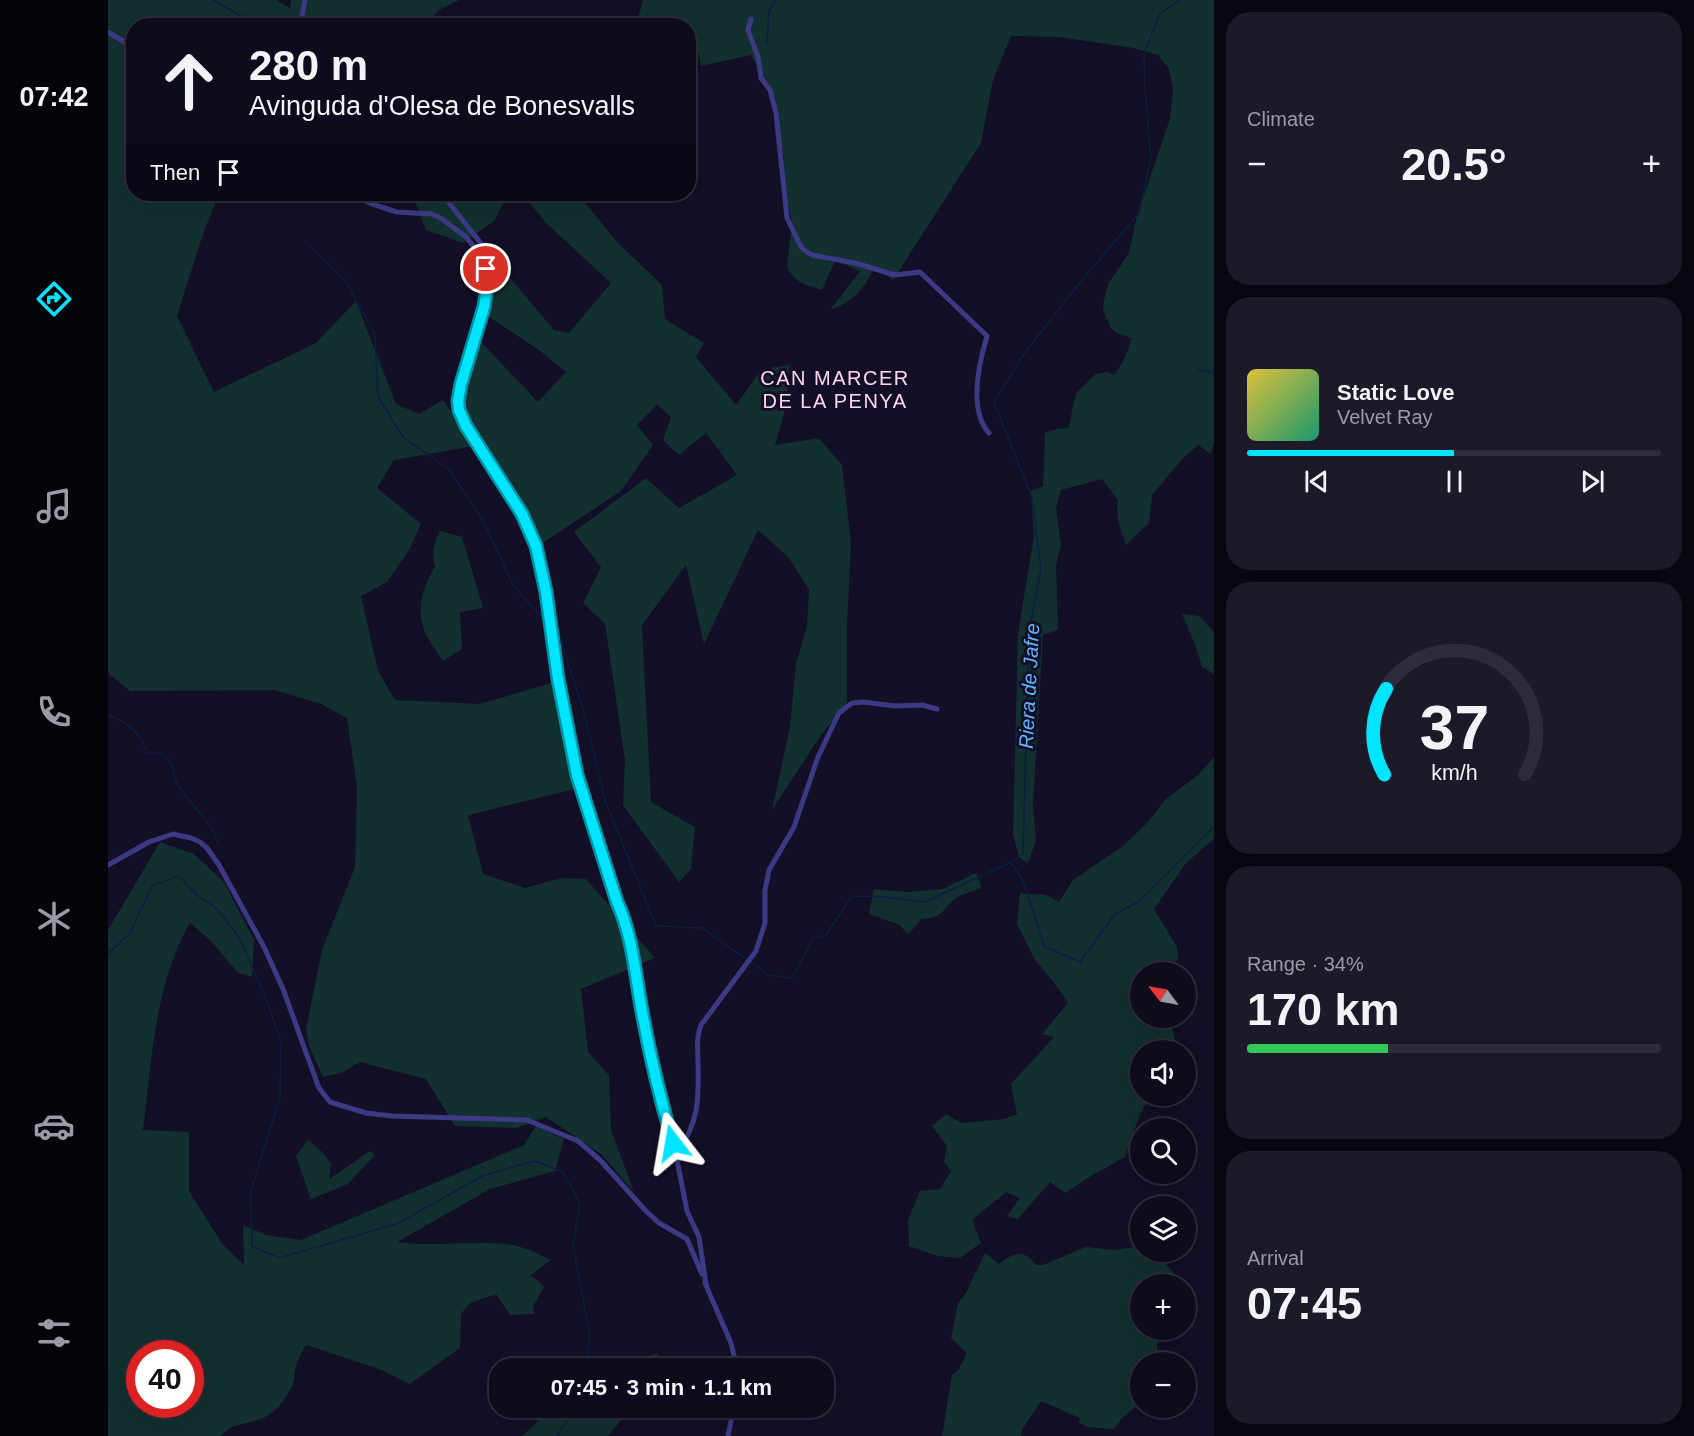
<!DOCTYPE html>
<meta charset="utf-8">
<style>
:root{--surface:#0e0b1c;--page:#1c1929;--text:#f1f3f6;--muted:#9b9ba3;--line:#2e2b3b;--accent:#00e5ff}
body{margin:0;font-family:Helvetica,sans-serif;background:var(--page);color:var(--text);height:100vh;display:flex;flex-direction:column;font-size:22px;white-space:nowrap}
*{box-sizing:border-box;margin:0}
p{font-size:20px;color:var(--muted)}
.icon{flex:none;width:33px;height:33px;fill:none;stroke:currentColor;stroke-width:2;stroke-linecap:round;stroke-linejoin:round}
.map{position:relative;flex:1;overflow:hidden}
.drawer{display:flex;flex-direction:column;gap:12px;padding:12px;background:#08060f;width:480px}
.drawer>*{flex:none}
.banner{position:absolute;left:18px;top:18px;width:570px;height:183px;border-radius:24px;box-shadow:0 6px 24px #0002,0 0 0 2px var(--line);background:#0e0b1c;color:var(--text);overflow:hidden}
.needle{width:39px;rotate:302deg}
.fabs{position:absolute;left:1022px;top:962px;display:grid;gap:12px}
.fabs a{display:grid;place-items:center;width:66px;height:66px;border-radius:50%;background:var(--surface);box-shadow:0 6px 24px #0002,0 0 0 2px var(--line);font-size:30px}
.speed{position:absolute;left:18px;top:1340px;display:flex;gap:12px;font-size:30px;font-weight:700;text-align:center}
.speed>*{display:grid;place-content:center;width:78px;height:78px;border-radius:50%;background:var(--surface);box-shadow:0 6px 24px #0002,0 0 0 2px var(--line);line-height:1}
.speed .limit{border:9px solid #d22;background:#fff;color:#111}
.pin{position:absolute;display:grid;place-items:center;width:51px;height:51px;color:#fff;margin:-26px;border:3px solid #fff;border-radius:50%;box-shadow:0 2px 6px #0007}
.me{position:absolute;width:66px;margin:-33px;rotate:346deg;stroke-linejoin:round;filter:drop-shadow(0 0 4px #0008)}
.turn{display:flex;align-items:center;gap:21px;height:126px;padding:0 24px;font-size:27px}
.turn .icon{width:78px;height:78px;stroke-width:2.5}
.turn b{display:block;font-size:42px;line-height:51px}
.then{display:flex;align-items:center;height:57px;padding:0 24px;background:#0003;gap:12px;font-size:22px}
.big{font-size:45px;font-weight:800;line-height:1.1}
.drawer .widget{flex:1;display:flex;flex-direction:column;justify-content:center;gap:9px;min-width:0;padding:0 21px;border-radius:24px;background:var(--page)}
.drawer .dial{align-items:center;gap:0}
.dial svg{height:156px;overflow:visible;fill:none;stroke:var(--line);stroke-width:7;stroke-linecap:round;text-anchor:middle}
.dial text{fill:var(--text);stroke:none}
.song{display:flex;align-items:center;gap:18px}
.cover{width:72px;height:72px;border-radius:9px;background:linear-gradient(135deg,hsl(50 70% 55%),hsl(160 70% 35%))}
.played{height:6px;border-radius:3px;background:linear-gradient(90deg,var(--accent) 50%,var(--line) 50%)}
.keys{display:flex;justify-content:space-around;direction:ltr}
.heat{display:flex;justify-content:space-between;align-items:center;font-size:33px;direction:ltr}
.charge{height:9px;border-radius:4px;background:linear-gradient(90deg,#34c759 34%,var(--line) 0)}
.trip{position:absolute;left:381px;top:1358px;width:345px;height:60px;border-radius:24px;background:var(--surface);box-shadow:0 6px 24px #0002,0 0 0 2px var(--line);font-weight:800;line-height:60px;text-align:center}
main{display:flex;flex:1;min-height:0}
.tabs{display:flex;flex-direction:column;width:108px;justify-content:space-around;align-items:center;background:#06040b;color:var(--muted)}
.tabs .icon{width:42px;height:42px}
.tabs .selected{color:var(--accent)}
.tabs b{font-size:27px;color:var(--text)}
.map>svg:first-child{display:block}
.green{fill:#12302f;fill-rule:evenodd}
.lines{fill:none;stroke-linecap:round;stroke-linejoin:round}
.stream{stroke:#0a1f44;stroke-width:1.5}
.minor{stroke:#3d3a85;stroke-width:5}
.route-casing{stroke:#0095a6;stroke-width:15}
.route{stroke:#00e5ff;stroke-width:10}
.labels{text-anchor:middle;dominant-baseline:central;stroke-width:6;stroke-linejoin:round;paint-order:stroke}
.neighbourhood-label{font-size:20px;letter-spacing:1.5px;fill:#ffd6f0;stroke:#130f26}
.water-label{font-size:20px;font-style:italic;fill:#62b6ff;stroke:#130f26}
</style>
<main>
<nav class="tabs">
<b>07:42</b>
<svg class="icon selected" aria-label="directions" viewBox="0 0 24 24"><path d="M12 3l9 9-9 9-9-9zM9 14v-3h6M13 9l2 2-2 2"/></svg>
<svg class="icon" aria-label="music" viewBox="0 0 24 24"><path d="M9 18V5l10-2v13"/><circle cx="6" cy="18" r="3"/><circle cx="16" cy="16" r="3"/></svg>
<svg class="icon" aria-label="phone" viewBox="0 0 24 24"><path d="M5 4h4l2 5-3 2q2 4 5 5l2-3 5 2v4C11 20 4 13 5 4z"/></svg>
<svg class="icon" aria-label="climate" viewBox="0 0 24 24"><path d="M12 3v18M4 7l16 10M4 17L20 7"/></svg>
<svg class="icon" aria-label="car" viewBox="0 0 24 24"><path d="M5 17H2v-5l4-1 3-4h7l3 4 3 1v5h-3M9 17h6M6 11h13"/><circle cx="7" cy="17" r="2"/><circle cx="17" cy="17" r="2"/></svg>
<svg class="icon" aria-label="filters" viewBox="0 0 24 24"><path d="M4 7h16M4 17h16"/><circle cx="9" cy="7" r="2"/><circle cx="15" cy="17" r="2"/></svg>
</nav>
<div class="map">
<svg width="1106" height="1436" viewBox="0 0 1106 1436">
<rect width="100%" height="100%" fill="#130f26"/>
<g class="green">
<polygon points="0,0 168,0 182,8 183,0 351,0 331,10 317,25 26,26 26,194 102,194 109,199 95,234 69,316 106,392 208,343 248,301 288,404 311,414 335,400 367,446 286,460 269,488 313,524 301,550 279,582 253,596 270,671 287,700 372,704 447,682 471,788 360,815 375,874 417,888 452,878 478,879 547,958 473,989 480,1052 501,1075 503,1130 526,1192 493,1154 438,1117 409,1128 347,1126 318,1079 252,1062 233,1073 215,1077 201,1046 198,1029 214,950 247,867 249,787 239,718 213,704 167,690 22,691 2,675 0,671"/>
<path d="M 535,0 L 1106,0 L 1106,442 L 1103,454 L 1090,445 L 1075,458 L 1044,495 L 1041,523 L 1018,545 C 1013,530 1007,517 1010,500 L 994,479 L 953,490 L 948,508 L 953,545 L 948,565 L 950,630 L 935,635 L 925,805 L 928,840 L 920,863 L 911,857 L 905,835 L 910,634 L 926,535 L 923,491 L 935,486 L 937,433 L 948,429 L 961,428 L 966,400 L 969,392 L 988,374 L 999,372 L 1006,375 C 1014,364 1021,352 1023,338 L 1007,332 L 1003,328 L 995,310 L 996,300 L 1000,284 L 1021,253 L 1029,216 L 1062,119 L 1065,90 L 1061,69 L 1050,55 L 1026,48 L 950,37 L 903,36 L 885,80 L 873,143 L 785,280 L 766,267 C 758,288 744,303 722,310 L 752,271 L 727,261 L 714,290 C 696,284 687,283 679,266 L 684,223 L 674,177 L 676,157 L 667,124 L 668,100 L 643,55 L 593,66 L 588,40 L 581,40 L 580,26 L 528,26 Z"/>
<polygon points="304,194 400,194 386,221 355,243 318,230"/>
<polygon points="430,194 470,194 509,242 554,285 557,319 596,343 588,357 628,405 654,369 682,365 678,407 667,445 711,438 734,465 743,543 739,624 739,703 713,735 664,810 682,727 688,664 699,626 701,590 681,558 650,530 596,644 578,565 534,625 543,802 587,827 583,869 571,882 515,805 517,760 497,624 475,603 493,567 466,532 538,478 571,508 629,475 598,433 571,455 555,440 563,417 549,405 529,425 545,445 513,491 433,544 410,493 351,409 362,362 371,340 430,402 458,372 431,350 378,315 387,260 446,330 461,333 503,283 438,223 420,201"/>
<path d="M 332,531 L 354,537 L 375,608 L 352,612 L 354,649 L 335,661 C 330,653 323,645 319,636 C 307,613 314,587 327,567 C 324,554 325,543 332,531 Z"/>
<polygon points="1074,614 1091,616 1106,632 1106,674 1094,667 1088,647"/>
<polygon points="1106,757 1106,839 1078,863 1046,909 1069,947 1070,960 1052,970 1052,972 1032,972 1032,1017 1061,1017 1068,1044 1065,1050 1032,1050 1032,1095 1042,1095 1031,1117 1017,1157 983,1176 957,1193 942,1182 910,1219 899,1216 912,1198 898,1192 864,1220 873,1243 852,1258 829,1256 801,1246 800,1220 812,1191 832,1189 843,1171 836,1162 839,1146 824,1126 838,1114 853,1123 896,1119 909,1114 903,1084 946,1037 934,1034 960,1003 953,992 926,958 909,924 912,893 938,895 951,902 965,880 1015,846 1039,823 1057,800 1091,774"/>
<path d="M 52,842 L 86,854 L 116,882 L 146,940 L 144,977 L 130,973 L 103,941 L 82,923 C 46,985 44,1061 35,1130 L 81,1132 L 81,1191 L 115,1245 L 136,1265 L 135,1225 L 158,1235 L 193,1240 L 416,1145 L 428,1126 L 456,1139 L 447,1171 L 382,1189 L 289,1242 C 325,1247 362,1241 398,1244 C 414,1245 428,1253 443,1260 L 423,1275 L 436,1287 L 425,1307 L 426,1314 L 402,1315 L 388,1294 L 362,1303 L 353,1314 L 352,1348 L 302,1384 L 271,1369 L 198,1345 C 194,1351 190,1359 188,1366 C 186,1372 187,1378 185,1384 C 179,1397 168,1413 155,1418 C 139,1425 125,1422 113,1436 L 0,1436 L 0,930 ZM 32,1353 L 82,1353 L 82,1404 L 32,1404 Z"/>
<path d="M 868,873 L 874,888 C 866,891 857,893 850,897 C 833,907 839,918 813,919 L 800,935 L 792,925 L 761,914 L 766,889 L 798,892 L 835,889 Z"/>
<polygon points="200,1140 214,1152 223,1164 221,1179 262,1151 267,1155 240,1184 203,1199 188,1156"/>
<path d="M 978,1247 L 1007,1250 L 1027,1247 L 1032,1249 L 1032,1251 C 1051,1251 1062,1268 1071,1282 L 1071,1284 L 1032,1284 L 1032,1329 L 1060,1329 L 1049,1343 L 1050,1362 L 1032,1362 L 1032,1403 L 1013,1419 L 1006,1429 L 980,1427 L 971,1423 L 972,1418 L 933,1401 L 914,1430 L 913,1436 L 834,1436 L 844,1375 L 851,1369 L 859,1353 L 843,1338 L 850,1303 L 858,1293 L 877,1253 L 891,1264 C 905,1253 916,1248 928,1265 L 935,1265 Z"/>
<polygon points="549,1353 558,1368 508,1368"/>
<polygon points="445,1407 524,1407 500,1436 414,1436"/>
</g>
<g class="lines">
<g class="stream">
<polyline points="105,0 151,26"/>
<polyline points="1071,0 1052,14 1036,53 1037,90 1043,158 1031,213 969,286 916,354 886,402 924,497 933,568 921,632 915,854 903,862 915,881 936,946 972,962 1007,914 1032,901 1106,827"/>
<polyline points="659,42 661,11 667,0"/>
<polyline points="202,246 237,280 267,335 270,397 296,438 340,468 375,520 406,587 440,623"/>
<polyline points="1090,370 1106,373"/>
<polyline points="445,629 452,637 474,706 498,803 548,926 594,928 661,975 684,978 705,939 718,935 744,896 778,897 817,902 903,862"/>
<path d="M 0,715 C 22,724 30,730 39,752 L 56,754 L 64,765 L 69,785 L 103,827 L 110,843"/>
<polyline points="0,954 22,933 44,886 71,876 90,896 108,908 131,937 158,998 173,1042 172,1097 143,1191 144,1246 171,1258 291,1223 376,1175 426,1161 454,1171 472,1203 465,1245 482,1336 477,1368"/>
<polyline points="449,1436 467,1407"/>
</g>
<g class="minor">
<path d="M 643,19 L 640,30 L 650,57 L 653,78 L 662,90 L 668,113 L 679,218 L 692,245 L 696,250 L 704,255 L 747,263 L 787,275 L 812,272 L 879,336 C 871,363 860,410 881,433"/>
<polyline points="192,26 197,0"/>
<polyline points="0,32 26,48"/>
<polyline points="245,194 264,204 289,212 324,214 334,219 358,237 373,256 378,269 379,287 376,307 353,384 350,401 351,410 358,426 414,514 428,546 438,592 450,679 469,775 514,913 525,957 547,1072 568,1155 579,1211 591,1237 598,1284"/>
<polyline points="334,194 379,251 379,268"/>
<polyline points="0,865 41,842 65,834 83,838 92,842 99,848 111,865 156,947 175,989 208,1080 211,1088 222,1102 258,1113 284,1116 419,1120 470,1141 492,1160 537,1210 551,1223 579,1239 594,1274"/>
<path d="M 568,1155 C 591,1122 591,1101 590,1062 C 590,1048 588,1038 593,1025 L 648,951 L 657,923 L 657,890 L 661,870 L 686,827 L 710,757 L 731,713 L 744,703 L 755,702 L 787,706 L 814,705 L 829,709"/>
<polyline points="597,1283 623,1343 629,1368"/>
<polyline points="620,1436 626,1407"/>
</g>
</g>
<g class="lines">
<g class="route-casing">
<path id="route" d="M 378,269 L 379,287 L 376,307 L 353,384 L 350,401 L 351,410 L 358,426 L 414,514 L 428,546 L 438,592 L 450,679 L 469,775 L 509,902 C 524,934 527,972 533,1006 C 541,1052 552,1098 565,1143"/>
</g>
<use href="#route" class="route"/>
</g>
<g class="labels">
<g class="neighbourhood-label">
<text x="727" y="378">CAN MARCER<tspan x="727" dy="23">DE LA PENYA</tspan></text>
</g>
<g class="water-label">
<text transform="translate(921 686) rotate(-87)">Riera de Jafre</text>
</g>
</g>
</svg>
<div class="fabs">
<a><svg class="needle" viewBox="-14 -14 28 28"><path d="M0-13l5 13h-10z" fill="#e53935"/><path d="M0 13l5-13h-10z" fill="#9b9ba3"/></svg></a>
<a><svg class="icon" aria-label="sound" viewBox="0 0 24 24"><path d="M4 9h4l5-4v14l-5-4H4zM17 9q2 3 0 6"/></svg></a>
<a><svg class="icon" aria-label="search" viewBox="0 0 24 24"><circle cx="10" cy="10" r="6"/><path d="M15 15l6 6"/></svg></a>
<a><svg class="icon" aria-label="layers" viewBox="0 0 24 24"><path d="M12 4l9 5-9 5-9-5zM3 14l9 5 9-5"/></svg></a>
<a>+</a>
<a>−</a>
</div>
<div class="speed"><div class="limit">40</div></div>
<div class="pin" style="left:378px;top:269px;background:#d93025"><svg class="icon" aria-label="arrive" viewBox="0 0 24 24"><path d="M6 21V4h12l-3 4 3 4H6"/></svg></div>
<svg class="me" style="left:565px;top:1143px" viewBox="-20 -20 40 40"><path d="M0-17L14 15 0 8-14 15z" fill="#00e5ff" stroke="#fff" stroke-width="4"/></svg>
<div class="trip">07:45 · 3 min · 1.1 km</div>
<div class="banner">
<div class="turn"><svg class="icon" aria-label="ahead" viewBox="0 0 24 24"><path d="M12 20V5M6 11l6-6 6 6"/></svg><div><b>280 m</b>Avinguda d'Olesa de Bonesvalls</div></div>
<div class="then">Then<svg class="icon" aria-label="arrive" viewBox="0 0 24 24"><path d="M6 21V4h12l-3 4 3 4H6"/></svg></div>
</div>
</div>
<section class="drawer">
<div class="widget"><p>Climate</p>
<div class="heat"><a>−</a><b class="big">20.5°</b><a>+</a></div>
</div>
<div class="widget">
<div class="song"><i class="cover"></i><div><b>Static Love</b><p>Velvet Ray</p></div></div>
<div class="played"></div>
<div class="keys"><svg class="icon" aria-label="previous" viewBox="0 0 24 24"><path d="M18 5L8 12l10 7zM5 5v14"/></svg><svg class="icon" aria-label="pause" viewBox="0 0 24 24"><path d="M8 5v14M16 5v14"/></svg><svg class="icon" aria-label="next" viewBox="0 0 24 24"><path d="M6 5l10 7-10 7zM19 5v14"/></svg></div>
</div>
<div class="widget dial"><svg viewBox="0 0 100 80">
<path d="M14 69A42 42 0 1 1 86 69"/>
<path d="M14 69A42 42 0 0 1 15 25" stroke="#00e5ff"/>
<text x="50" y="56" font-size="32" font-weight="700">37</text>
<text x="50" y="72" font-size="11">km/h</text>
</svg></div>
<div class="widget"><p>Range · 34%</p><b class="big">170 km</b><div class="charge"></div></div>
<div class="widget"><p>Arrival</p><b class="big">07:45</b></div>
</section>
</main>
